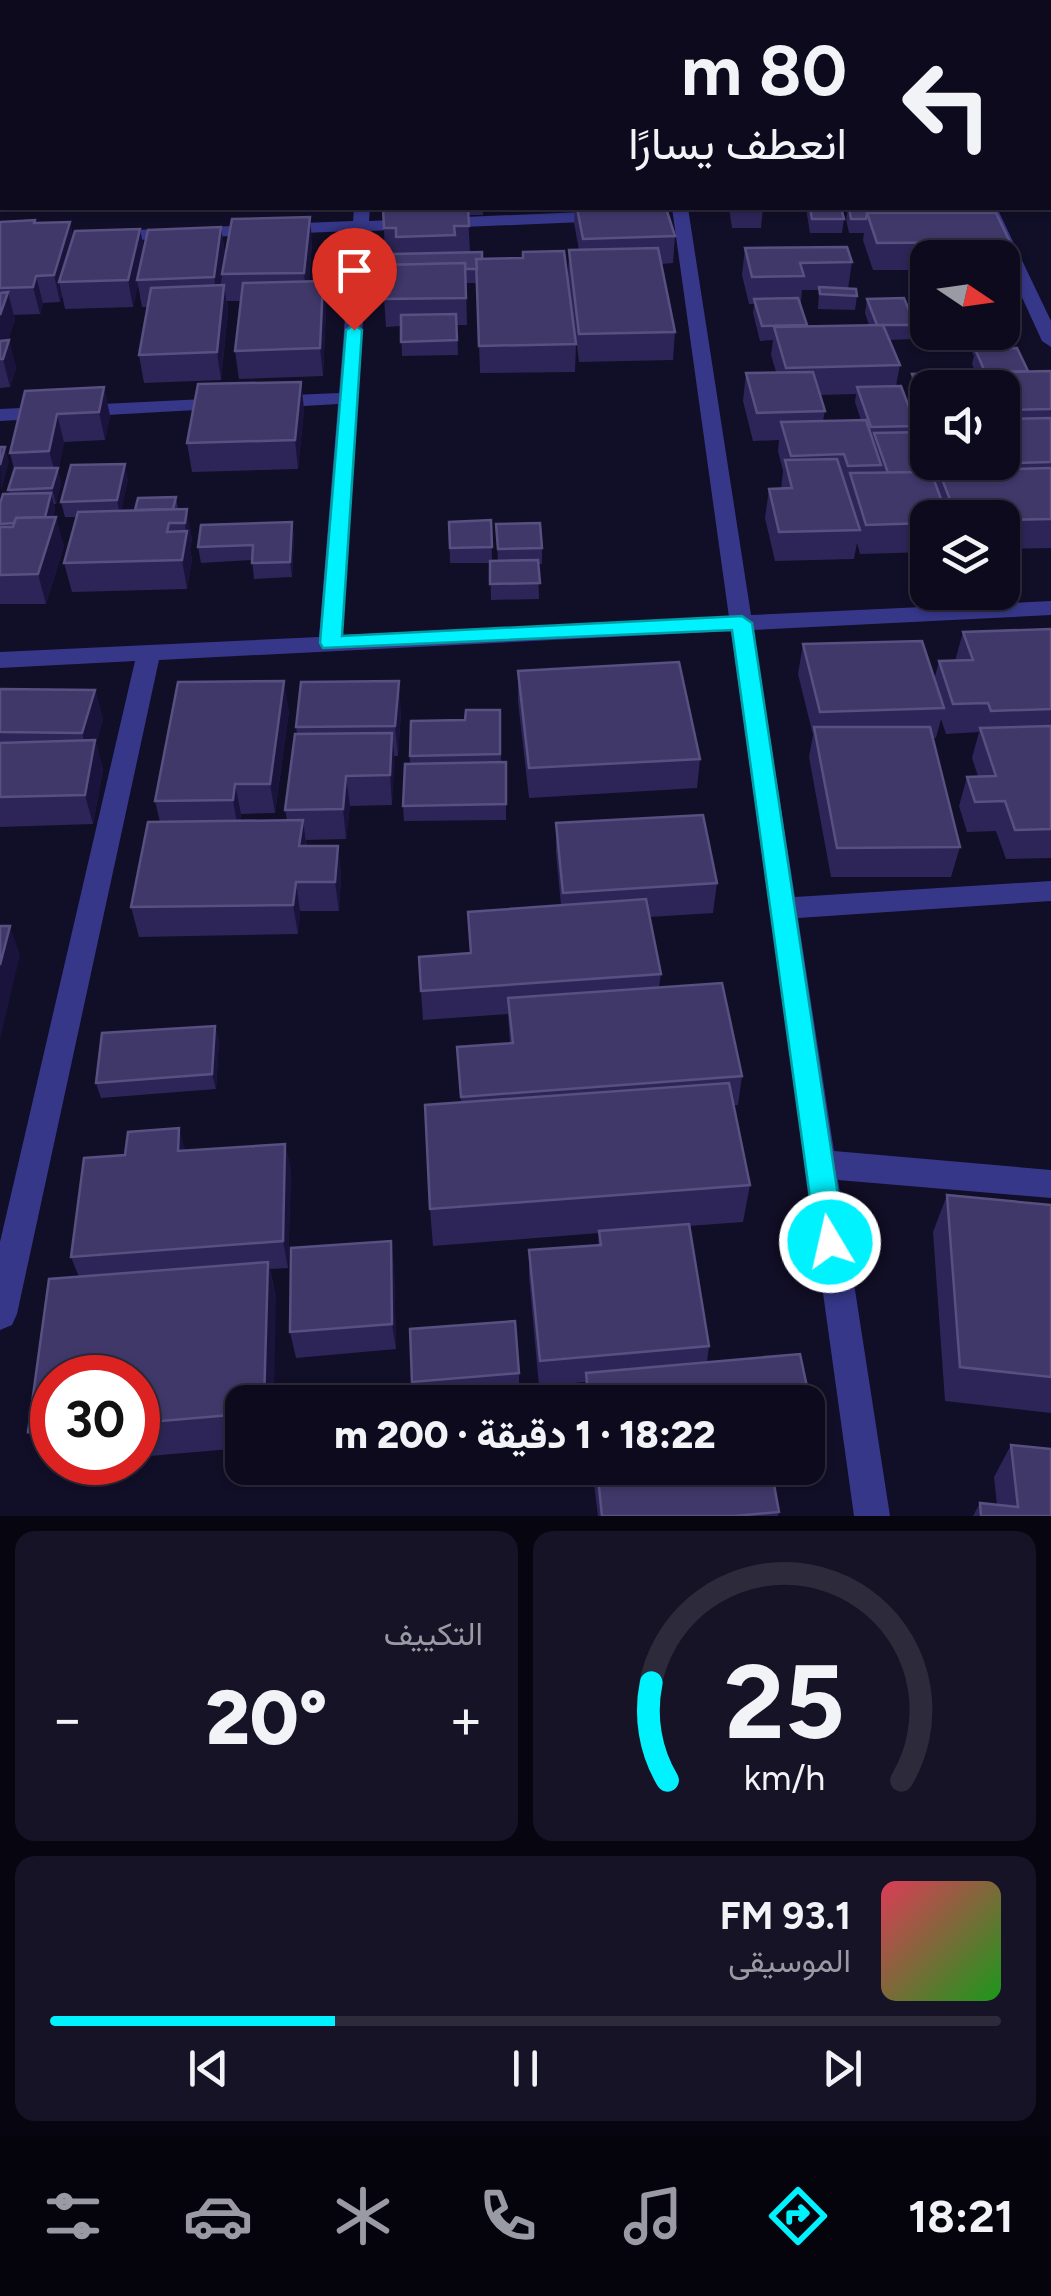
<!DOCTYPE html>
<html lang="ar">
<meta charset="utf-8">
<style>
:root{--surface:#0d0a1d;--page:#161326;--text:#f1f3f6;--muted:#9a9aa4;--line:#2d2b3b;--accent:#00f2ff}
body{margin:0;font-family:Figtree,Vazirmatn,sans-serif;background:var(--page);color:var(--text);direction:rtl;height:100vh;display:flex;flex-direction:column;font-size:38px;white-space:nowrap}
*{box-sizing:border-box;margin:0}
p{font-size:32px;color:var(--muted)}
.icon{flex:none;width:55px;height:55px;fill:none;stroke:currentColor;stroke-width:2;stroke-linecap:round;stroke-linejoin:round}
.map{position:relative;height:1516px;overflow:hidden;direction:ltr}
.sheet{display:flex;flex-direction:column;gap:15px;padding:15px;background:#070610;flex:1}
.sheet>*{flex:none}
.hud{position:absolute;left:0px;top:0px;width:1052px;height:210px;box-shadow:0 2px 8px #0004,0 0 0 2px var(--line);direction:rtl;background:#0d0a1d;color:var(--text);overflow:hidden}
.needle{width:65px;rotate:103deg}
.buttons{position:absolute;left:910px;top:240px;display:grid;gap:20px}
.buttons a{display:grid;place-items:center;width:110px;height:110px;border-radius:20px;background:var(--surface);box-shadow:0 2px 8px #0004,0 0 0 2px var(--line);font-size:50px}
.speed{position:absolute;left:30px;top:1355px;display:flex;gap:20px;font-size:50px;font-weight:700;text-align:center}
.speed>*{display:grid;place-content:center;width:130px;height:130px;border-radius:50%;background:var(--surface);box-shadow:0 2px 8px #0004,0 0 0 2px var(--line);line-height:1}
.speed .limit{border:15px solid #d22;background:#fff;color:#111}
.pin{position:absolute;display:grid;place-items:center;width:85px;height:85px;color:#fff;margin:-102px -42px;border-radius:50% 50% 50% 0;rotate:-45deg;box-shadow:0 0 10px #0007}
.pin .icon{rotate:45deg}
.me{position:absolute;width:110px;margin:-55px;rotate:351deg;stroke-linejoin:round;filter:drop-shadow(0 0 8px #0008)}
.turn{display:flex;align-items:center;gap:35px;height:210px;padding:0 40px;font-size:45px}
.turn .icon{width:130px;height:130px;stroke-width:2.5}
.turn b{display:block;font-size:70px;line-height:85px}
.big{font-size:75px;font-weight:800;line-height:1.1}
.sheet .card{flex:1;display:flex;flex-direction:column;justify-content:center;gap:15px;min-width:0;padding:0 35px;border-radius:20px;background:var(--page)}
.sheet .dial{align-items:center;gap:0}
.dial svg{height:260px;overflow:visible;fill:none;stroke:var(--line);stroke-width:7;stroke-linecap:round;text-anchor:middle}
.dial text{fill:var(--text);stroke:none}
.song{display:flex;align-items:center;gap:30px}
.cover{width:120px;height:120px;border-radius:15px;background:linear-gradient(135deg,hsl(350 70% 55%),hsl(120 70% 35%))}
.played{height:10px;border-radius:5px;background:linear-gradient(90deg,var(--accent) 30%,var(--line) 30%)}
.keys{display:flex;justify-content:space-around;direction:ltr}
.heat{display:flex;justify-content:space-between;align-items:center;font-size:55px;direction:ltr}
.sheet .tiles{flex:1;display:grid;gap:15px;grid-template-columns:1fr 1fr}
.card:last-child{grid-column:span 2}
.trip{position:absolute;left:225px;top:1385px;width:600px;height:100px;border-radius:20px;background:var(--surface);box-shadow:0 2px 8px #0004,0 0 0 2px var(--line);font-weight:800;line-height:100px;text-align:center;direction:rtl}
.dock{display:flex;height:160px;justify-content:space-around;align-items:center;background:#05040c;color:var(--muted)}
.dock .icon{width:70px;height:70px}
.dock .on{color:var(--accent)}
.dock b{font-size:45px;color:var(--text)}
.map>svg:first-child{display:block}
.lines{fill:none;stroke-linecap:round;stroke-linejoin:round}
.minor{fill:#363789;fill-rule:evenodd}
.wall{fill:#2d2557;fill-rule:evenodd}
.shaded-wall{fill:#1a143c}
.building{fill:#3f3869;stroke:#575080;stroke-width:2.5}
.route{fill:#00f2ff;stroke:#009da6;stroke-width:2.5}
</style>
<div class="map">
<svg width="1051" height="1516" viewBox="0 0 1051 1516">
<rect width="100%" height="100%" fill="#110e27"/>
<g class="lines">
<g class="minor">
<polygon points="270,0 343,0 269,2"/>
<polygon points="387,0 401,0 401,2 388,2"/>
<polygon points="642,0 656,0 657,2 644,2"/>
<polygon points="912,0 926,0 927,2 914,2"/>
<polygon points="2,129 2,142 0,143 0,130"/>
<polygon points="354,208 370,208 369,221 606,211 614,216 606,221 369,231 342,635 729,617 672,208 688,208 751,615 1051,601 1051,615 753,630 795,897 1051,881 1051,901 798,918 834,1151 1051,1170 1051,1198 838,1180 890,1516 854,1516 731,631 159,660 17,1314 12,1325 0,1330 0,1242 135,661 0,668 0,652 319,637 338,404 270,408 260,402 270,396 339,393 352,231 111,241 103,236 111,231 353,221"/>
<polygon points="981,208 997,208 1051,321 1051,347 1042,341"/>
<polygon points="225,398 232,400 232,408 0,421 0,409"/>
</g>
</g>
<g class="wall">
<polygon points="75,0 170,0 170,2 74,2"/>
<polygon points="181,0 244,0 181,2"/>
<rect x="559" y="0" width="64" height="2"/>
<polygon points="946,0 991,0 991,2 947,2"/>
<polygon points="992,0 1051,0 1051,72 1050,2 994,2"/>
<rect x="0" y="13" width="2" height="55"/>
<polygon points="383,208 483,208 483,215 468,215 470,252 482,259 576,344 575,372 480,373 477,283 466,283 467,325 457,325 458,355 402,356 401,326 386,327 384,299 394,265 394,255 385,255"/>
<polygon points="575,208 666,208 675,236 673,263 661,264 675,332 673,360 579,362 568,277 569,250 579,250 574,223"/>
<polygon points="729,208 763,208 761,228 732,228"/>
<polygon points="806,208 841,208 844,219 842,233 810,233"/>
<polygon points="848,208 897,213 921,213 920,208 965,208 967,213 1010,242 1005,266 1017,295 1014,310 1002,310 1002,258 928,258 928,270 873,270 863,240 864,233 849,233 846,219"/>
<polygon points="35,220 36,223 70,222 73,236 140,229 144,249 221,227 225,254 312,243 309,281 326,308 323,376 239,379 235,351 241,301 227,301 228,312 221,380 144,383 139,355 147,307 142,307 138,285 133,307 65,309 62,295 60,302 43,303 40,314 13,315 15,320 8,340 9,340 16,368 10,387 0,388 0,222"/>
<path d="M 745,248 L 852,262 L 848,289 L 857,296 L 855,310 L 818,309 L 819,290 L 802,290 L 801,303 L 807,326 L 869,325 L 865,313 L 867,299 L 910,312 L 913,297 L 928,298 L 928,323 L 914,323 L 913,339 L 889,340 L 900,365 L 896,386 L 907,402 L 912,374 L 976,373 L 972,364 L 974,356 L 963,332 L 1002,332 L 1015,341 L 1013,349 L 1028,371 L 1051,371 L 1051,548 L 1002,549 L 1002,518 L 928,518 L 928,552 L 860,554 L 857,543 L 854,559 L 775,561 L 765,518 L 769,489 L 781,489 L 783,471 L 778,451 L 779,440 L 753,441 L 743,401 L 746,373 L 776,372 L 771,355 L 773,340 L 760,341 L 753,313 L 754,304 L 749,304 L 742,275 ZM 928,388 L 1002,388 L 1002,462 L 937,462 L 940,468 L 964,468 L 965,470 L 939,471 L 928,462 ZM 856,394 L 855,402 L 861,420 L 823,421 L 825,411 L 820,395 Z"/>
<polygon points="301,382 304,410 298,469 192,472 187,443"/>
<polygon points="104,387 110,416 105,440 64,442 58,471 61,483 56,504 54,504 55,509 53,517 64,546 46,604 0,604 0,524 10,494 8,490 14,469 10,453 25,391"/>
<polygon points="128,479 121,511 135,510 176,497 178,509 192,538 190,550 192,560 187,589 72,592 64,563 76,517 65,517 61,502"/>
<polygon points="491,520 492,561 498,561 496,524 542,548 542,564 538,564 539,599 491,600 490,563 450,563 449,522"/>
<polygon points="292,522 294,537 292,577 254,579 252,560 201,563 198,547"/>
<polygon points="1051,629 1051,858 1006,859 996,831 967,832 959,806 967,777 978,776 972,758 979,732 946,734 941,719 936,738 932,738 960,847 951,877 831,877 809,757 813,735 798,674 803,644 934,680 939,661 955,661 963,632"/>
<polygon points="518,671 700,759 697,788 529,798 518,701"/>
<polygon points="0,689 95,690 103,720 96,743 103,770 93,824 0,827"/>
<polygon points="500,710 501,762 506,762 506,820 404,821 403,806 410,763 410,756 465,720"/>
<polygon points="289,711 275,813 241,814 240,821 287,820 285,810 297,734 296,727 401,711 398,756 394,756 392,805 350,806 346,839 306,840 307,846 338,846 341,875 339,911 300,911 298,934 139,937 131,907 160,822 155,801"/>
<polygon points="556,823 717,883 713,913 650,917 661,974 659,987 742,1076 738,1105 733,1105 750,1185 743,1222 689,1226 709,1346 707,1362 810,1401 808,1410 808,1402 585,1402 585,1382 539,1386 529,1277 529,1250 598,1246 599,1233 433,1246 430,1209 461,1102 457,1047 510,1043 508,1014 423,1020 421,991 470,953 468,912 561,905 556,852"/>
<polygon points="215,1026 219,1041 216,1089 101,1098 96,1083"/>
<polygon points="285,1144 291,1171 288,1268 270,1269 276,1298 242,1402 242,1448 138,1457 138,1378 52,1378 52,1462 74,1462 46,1465 28,1432 79,1277 71,1257 186,1150"/>
<polygon points="947,1195 1051,1205 1051,1413 945,1401 933,1232"/>
<polygon points="391,1241 394,1268 396,1349 296,1358 290,1332"/>
<polygon points="519,1373 519,1387 414,1395 412,1382"/>
<polygon points="1011,1445 1051,1516 973,1516 980,1503 997,1505 994,1477"/>
<polygon points="592,1468 771,1468 779,1512 778,1516 598,1516"/>
</g>
<g class="shaded-wall">
<polygon points="310,217 312,243 307,300 304,273"/>
<polygon points="70,222 76,249 59,282 62,295 60,302 54,275"/>
<polygon points="221,227 225,254 218,304 214,277"/>
<polygon points="140,229 145,255 137,280 138,285 133,307 128,280"/>
<polygon points="36,276 43,303 40,314 33,287"/>
<polygon points="323,281 326,308 323,376 320,348"/>
<polygon points="224,285 228,312 221,380 217,352"/>
<polygon points="8,292 15,320 2,359 0,359 0,315"/>
<polygon points="9,340 16,368 10,387 3,359"/>
<polygon points="301,382 304,410 298,469 295,440"/>
<polygon points="104,387 110,416 105,440 99,412"/>
<polygon points="57,414 64,442 58,471 61,483 56,504 52,488 56,476 49,451"/>
<polygon points="5,447 9,462 1,492 0,465"/>
<polygon points="125,464 128,479 120,516 117,500"/>
<polygon points="51,493 55,509 47,538 43,522"/>
<polygon points="187,509 192,538 190,550 192,560 187,589 182,560 186,533 185,523"/>
<polygon points="56,517 64,546 46,604 38,574"/>
<polygon points="292,522 294,537 292,577 290,562"/>
<polygon points="284,681 289,711 275,813 270,784"/>
<polygon points="399,681 401,711 398,756 395,726"/>
<polygon points="95,690 103,720 96,743 103,770 93,824 85,795 90,762 82,733"/>
<polygon points="392,733 395,763 392,805 390,775"/>
<polygon points="346,776 350,806 346,839 343,809"/>
<polygon points="235,784 241,814 238,829 233,800"/>
<polygon points="303,820 307,850 299,846"/>
<polygon points="338,846 341,875 339,911 335,882"/>
<polygon points="296,882 300,911 298,934 293,905"/>
<polygon points="10,926 20,955 0,1039 0,965"/>
<polygon points="215,1026 219,1041 216,1089 212,1074"/>
<polygon points="179,1128 187,1156 178,1151"/>
<polygon points="285,1144 291,1171 288,1268 283,1241"/>
<polygon points="391,1241 394,1268 396,1349 392,1324"/>
<polygon points="268,1262 276,1298 274,1402 264,1402"/>
</g>
<g class="building">
<polygon points="75,0 148,0 148,2 74,2"/>
<rect x="295" y="0" width="71" height="2"/>
<rect x="434" y="0" width="97" height="2"/>
<polygon points="677,0 769,0 770,2 678,2"/>
<rect x="0" y="13" width="2" height="18"/>
<rect x="0" y="36" width="2" height="19"/>
<polygon points="383,208 468,208 469,226 454,226 455,235 396,237 396,228 384,228"/>
<polygon points="577,208 666,208 675,236 583,239"/>
<polygon points="810,208 841,208 844,219 812,219"/>
<polygon points="849,208 896,208 897,213 867,213 866,219 851,219"/>
<polygon points="927,208 965,208 967,213 930,213"/>
<polygon points="867,213 996,213 1010,242 877,243"/>
<polygon points="310,217 304,273 222,274 232,219"/>
<polygon points="35,220 34,223 70,222 54,275 36,276 33,287 0,288 0,222"/>
<polygon points="221,227 214,277 137,280 148,230"/>
<polygon points="140,229 128,280 59,282 75,231"/>
<polygon points="847,247 852,262 800,263 804,276 752,277 745,248"/>
<polygon points="658,248 675,332 579,334 569,250"/>
<polygon points="564,251 576,344 479,346 476,259 523,258 523,252"/>
<polygon points="482,252 482,259 476,259 477,269 465,269 465,263 394,265 394,254"/>
<polygon points="465,263 466,298 384,299 385,265"/>
<polygon points="1002,266 1006,266 1017,295 1002,295"/>
<polygon points="323,281 320,348 235,351 243,283"/>
<polygon points="224,285 217,352 139,355 151,288"/>
<polygon points="819,287 856,289 857,296 820,294"/>
<polygon points="8,292 0,315 0,293"/>
<polygon points="913,297 928,298 928,308 915,308"/>
<polygon points="798,298 807,325 762,326 754,299"/>
<polygon points="904,298 915,325 877,325 867,299"/>
<polygon points="456,314 457,340 401,342 401,315"/>
<polygon points="1002,316 1015,341 977,342 973,332 1002,332"/>
<polygon points="883,325 900,365 786,368 774,327"/>
<polygon points="9,340 3,359 0,359 0,341"/>
<polygon points="1017,348 1028,371 985,372 975,349"/>
<polygon points="1051,371 1051,409 1002,410 1002,388 928,388 928,412 912,374"/>
<polygon points="813,372 825,411 757,413 746,373"/>
<polygon points="301,382 295,440 187,443 198,384"/>
<polygon points="901,386 916,426 871,427 857,387"/>
<polygon points="104,387 99,412 57,414 49,451 10,453 25,391"/>
<polygon points="1051,418 1051,462 982,464 981,462 1002,462 1002,419"/>
<polygon points="866,420 881,465 848,466 844,454 791,456 781,422"/>
<polygon points="925,432 928,440 928,462 936,462 939,471 938,477 933,477 931,472 888,473 874,433"/>
<polygon points="0,447 5,447 0,465"/>
<polygon points="837,459 860,530 779,532 769,489 792,488 785,460"/>
<polygon points="125,464 117,500 61,502 71,465"/>
<polygon points="15,468 58,468 52,488 8,490"/>
<polygon points="1051,468 1051,519 1002,520 1002,518 957,518 939,471"/>
<polygon points="931,472 948,518 928,518 928,523 866,525 850,473"/>
<polygon points="51,493 45,517 16,518 14,523 0,524 0,504 3,494"/>
<polygon points="176,497 173,509 135,510 138,498"/>
<polygon points="187,509 185,523 169,523 167,532 187,531 182,560 64,563 78,512"/>
<polygon points="56,517 38,574 0,575 0,527 13,527 16,518"/>
<polygon points="491,520 492,547 450,548 449,522"/>
<polygon points="292,522 290,562 252,563 253,545 198,547 201,525"/>
<polygon points="540,523 542,548 498,549 496,524"/>
<polygon points="538,560 540,583 490,584 490,561"/>
<polygon points="1051,629 1051,709 991,711 988,703 953,704 939,661 973,660 963,632"/>
<polygon points="922,641 944,708 820,712 803,644"/>
<polygon points="679,662 700,759 529,768 518,671"/>
<polygon points="284,681 270,784 235,784 233,800 155,801 178,682"/>
<polygon points="399,681 395,726 296,727 301,682"/>
<polygon points="0,689 95,690 82,733 0,732"/>
<polygon points="466,710 500,710 500,754 410,756 411,721 465,720"/>
<polygon points="1051,726 1051,829 1015,830 1005,801 975,802 967,777 996,776 980,728"/>
<polygon points="814,727 930,727 960,847 837,848"/>
<polygon points="392,733 390,775 346,776 343,809 285,810 295,734"/>
<polygon points="95,740 85,795 0,797 0,743"/>
<polygon points="506,762 506,804 403,806 405,764"/>
<polygon points="703,815 717,883 563,893 556,823"/>
<polygon points="303,820 299,846 338,846 335,882 296,882 293,905 131,907 148,822"/>
<polygon points="646,899 661,974 421,991 419,957 471,953 468,912"/>
<polygon points="0,926 10,926 0,965"/>
<polygon points="722,983 742,1076 461,1097 457,1047 513,1043 508,998"/>
<polygon points="215,1026 212,1074 96,1083 102,1033"/>
<polygon points="729,1083 750,1185 430,1209 425,1105"/>
<polygon points="179,1128 178,1151 285,1144 283,1241 71,1257 84,1158 125,1155 128,1132"/>
<polygon points="947,1195 1051,1205 1051,1377 960,1367"/>
<polygon points="689,1224 709,1346 540,1361 529,1250 601,1245 599,1231"/>
<polygon points="391,1241 392,1324 290,1332 291,1248"/>
<polygon points="268,1262 264,1402 242,1402 242,1414 138,1423 138,1378 52,1378 52,1430 28,1432 49,1279"/>
<polygon points="515,1321 519,1373 412,1382 410,1329"/>
<polygon points="800,1354 810,1401 589,1402 586,1373"/>
<polygon points="1011,1445 1051,1449 1051,1516 981,1516 980,1503 1018,1507"/>
<polygon points="597,1468 771,1468 779,1512 734,1516 602,1516"/>
</g>
<polygon class="route" points="354,325 362,330 342,636 742,616 752,623 845,1242 841,1252 830,1256 820,1252 816,1242 732,630 323,648 320,643 346,330"/>
</svg>
<div class="buttons">
<a><svg class="needle" viewBox="-14 -14 28 28"><path d="M0-13l5 13h-10z" fill="#e53935"/><path d="M0 13l5-13h-10z" fill="#9a9aa4"/></svg></a>
<a><svg class="icon" aria-label="sound" viewBox="0 0 24 24"><path d="M4 9h4l5-4v14l-5-4H4zM17 9q2 3 0 6"/></svg></a>
<a><svg class="icon" aria-label="layers" viewBox="0 0 24 24"><path d="M12 4l9 5-9 5-9-5zM3 14l9 5 9-5"/></svg></a>
</div>
<div class="speed"><div class="limit">30</div></div>
<div class="pin" style="left:354px;top:330px;background:#d93025"><svg class="icon" aria-label="arrive" viewBox="0 0 24 24"><path d="M6 21V4h12l-3 4 3 4H6"/></svg></div>
<svg class="me" style="left:830px;top:1242px" viewBox="-20 -20 40 40"><circle r="17" fill="#00f2ff" stroke="#fff" stroke-width="3"/><path d="M0-11L8 9 0 5-8 9z" fill="#fff"/></svg>
<div class="trip">18:22 · 1 دقيقة · 200 m</div>
<div class="hud">
<div class="turn"><svg class="icon" aria-label="left" viewBox="0 0 24 24"><path d="M17 20v-9H6M10 6l-5 5 5 5"/></svg><div><b>80 m</b>انعطف يسارًا</div></div>
</div>
</div>
<section class="sheet">
<div class="tiles">
<div class="card dial"><svg viewBox="0 0 100 80">
<path d="M14 69A42 42 0 1 1 86 69"/>
<path d="M14 69A42 42 0 0 1 9 39" stroke="#00f2ff"/>
<text x="50" y="56" font-size="32" font-weight="700">25</text>
<text x="50" y="72" font-size="11">km/h</text>
</svg></div>
<div class="card"><p>التكييف</p>
<div class="heat"><a>−</a><b class="big">20°</b><a>+</a></div>
</div>
<div class="card">
<div class="song"><i class="cover"></i><div><b>93.1 FM</b><p>الموسيقى</p></div></div>
<div class="played"></div>
<div class="keys"><svg class="icon" aria-label="previous" viewBox="0 0 24 24"><path d="M18 5L8 12l10 7zM5 5v14"/></svg><svg class="icon" aria-label="pause" viewBox="0 0 24 24"><path d="M8 5v14M16 5v14"/></svg><svg class="icon" aria-label="next" viewBox="0 0 24 24"><path d="M6 5l10 7-10 7zM19 5v14"/></svg></div>
</div>
</div>
</section>
<nav class="dock">
<b>18:21</b>
<svg class="icon on" aria-label="directions" viewBox="0 0 24 24"><path d="M12 3l9 9-9 9-9-9zM9 14v-3h6M13 9l2 2-2 2"/></svg>
<svg class="icon" aria-label="music" viewBox="0 0 24 24"><path d="M9 18V5l10-2v13"/><circle cx="6" cy="18" r="3"/><circle cx="16" cy="16" r="3"/></svg>
<svg class="icon" aria-label="phone" viewBox="0 0 24 24"><path d="M5 4h4l2 5-3 2q2 4 5 5l2-3 5 2v4C11 20 4 13 5 4z"/></svg>
<svg class="icon" aria-label="climate" viewBox="0 0 24 24"><path d="M12 3v18M4 7l16 10M4 17L20 7"/></svg>
<svg class="icon" aria-label="car" viewBox="0 0 24 24"><path d="M5 17H2v-5l4-1 3-4h7l3 4 3 1v5h-3M9 17h6M6 11h13"/><circle cx="7" cy="17" r="2"/><circle cx="17" cy="17" r="2"/></svg>
<svg class="icon" aria-label="filters" viewBox="0 0 24 24"><path d="M4 7h16M4 17h16"/><circle cx="9" cy="7" r="2"/><circle cx="15" cy="17" r="2"/></svg>
</nav>
